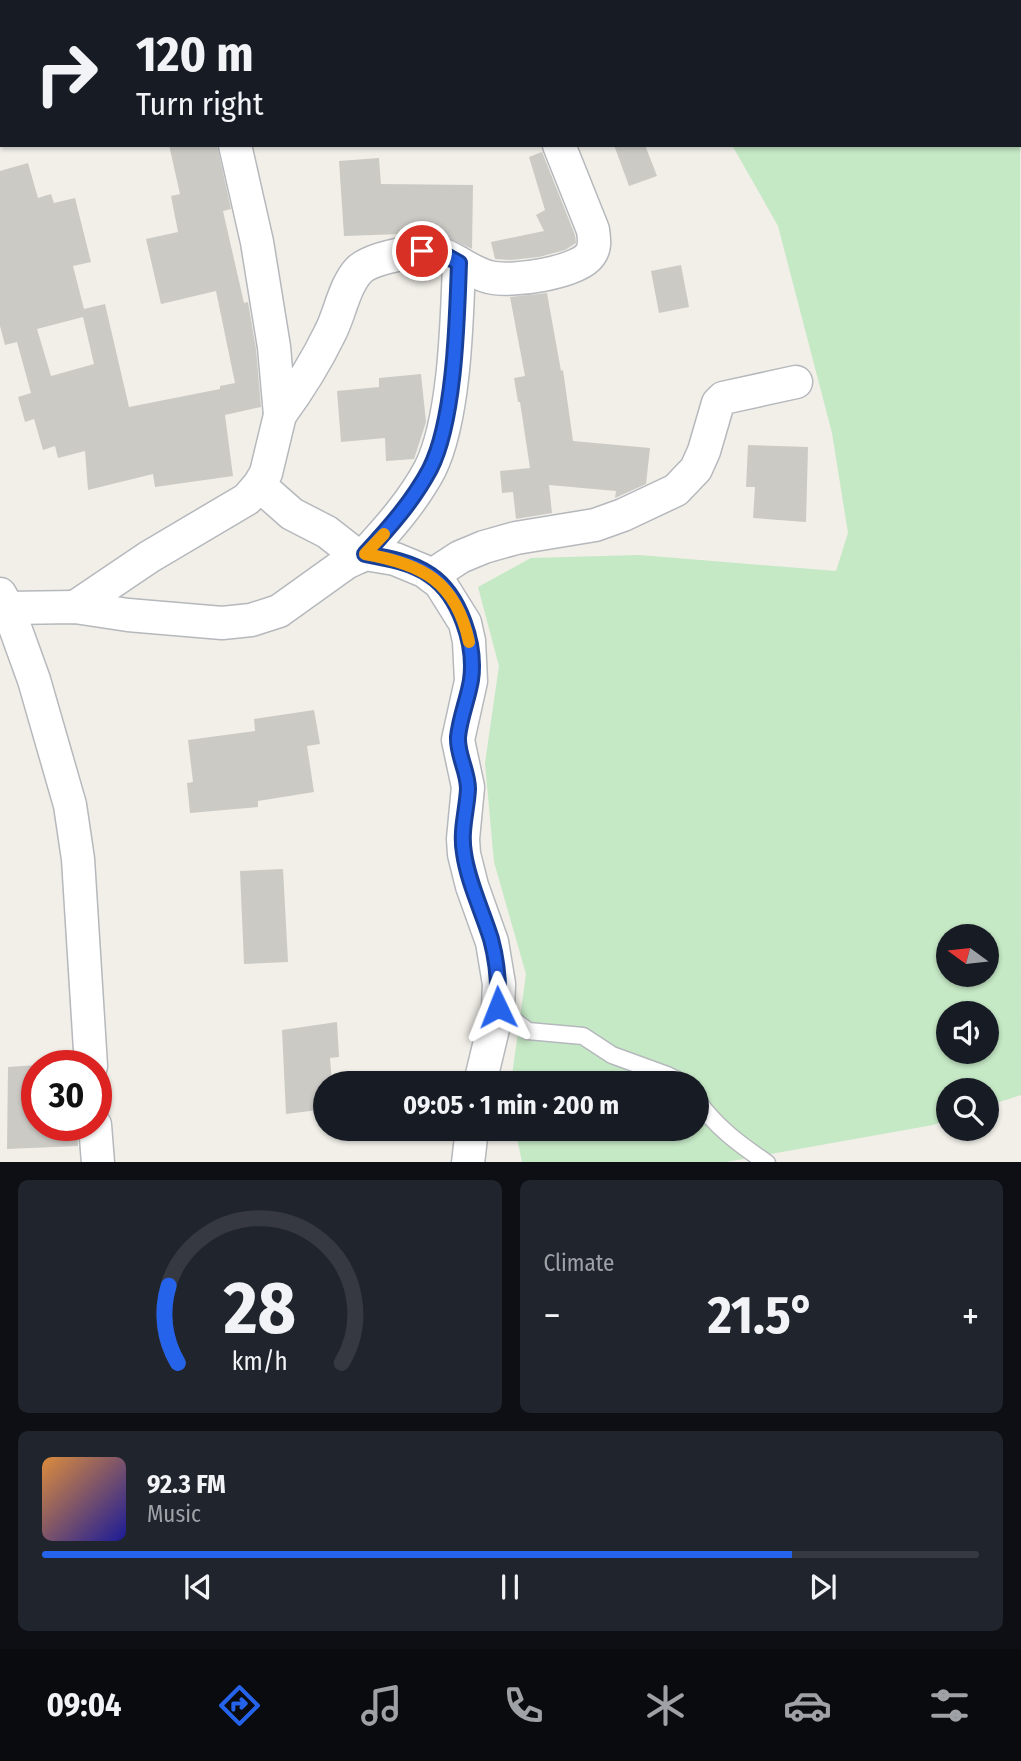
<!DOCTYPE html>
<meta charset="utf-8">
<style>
:root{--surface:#171b24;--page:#20242c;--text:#f1f3f6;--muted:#9ea1a6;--line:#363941;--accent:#2563eb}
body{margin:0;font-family:"Fira Sans Condensed",sans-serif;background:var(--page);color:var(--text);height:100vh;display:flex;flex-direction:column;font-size:26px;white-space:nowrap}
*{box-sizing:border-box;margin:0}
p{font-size:23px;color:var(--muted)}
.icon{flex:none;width:38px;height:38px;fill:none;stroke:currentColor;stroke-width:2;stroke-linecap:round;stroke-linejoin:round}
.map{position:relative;height:1162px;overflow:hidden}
.details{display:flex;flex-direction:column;gap:18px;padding:18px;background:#0d0f14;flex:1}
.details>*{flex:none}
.guide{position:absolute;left:0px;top:0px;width:1022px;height:147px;box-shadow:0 2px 5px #0004;background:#171b24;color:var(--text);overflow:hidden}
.needle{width:46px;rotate:285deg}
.buttons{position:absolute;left:936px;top:924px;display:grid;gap:14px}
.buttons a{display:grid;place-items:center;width:63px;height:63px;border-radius:50%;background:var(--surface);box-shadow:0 2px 5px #0004;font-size:35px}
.speed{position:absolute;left:21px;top:1050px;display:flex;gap:14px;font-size:35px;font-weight:700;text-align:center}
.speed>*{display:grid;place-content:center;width:91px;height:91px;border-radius:50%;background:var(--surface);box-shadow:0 2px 5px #0004;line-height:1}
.speed .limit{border:10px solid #d22;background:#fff;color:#111}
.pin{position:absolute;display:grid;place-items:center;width:60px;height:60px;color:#fff;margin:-30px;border:4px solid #fff;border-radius:50%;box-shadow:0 2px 7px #0007}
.me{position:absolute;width:77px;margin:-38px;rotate:358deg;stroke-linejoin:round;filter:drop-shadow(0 0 5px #0008)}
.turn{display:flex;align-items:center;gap:24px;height:147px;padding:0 21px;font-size:32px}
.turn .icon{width:91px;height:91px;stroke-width:2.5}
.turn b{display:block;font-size:49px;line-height:60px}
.big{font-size:52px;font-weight:700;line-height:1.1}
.details .widget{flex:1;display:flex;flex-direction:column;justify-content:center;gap:10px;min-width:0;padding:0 24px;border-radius:10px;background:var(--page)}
.details .dial{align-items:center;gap:0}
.dial svg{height:182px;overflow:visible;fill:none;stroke:var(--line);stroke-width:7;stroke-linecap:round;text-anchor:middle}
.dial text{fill:var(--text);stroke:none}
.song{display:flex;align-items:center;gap:21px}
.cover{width:84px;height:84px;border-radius:10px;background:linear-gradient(135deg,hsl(30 70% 55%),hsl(240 70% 35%))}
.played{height:7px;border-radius:4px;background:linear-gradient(90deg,var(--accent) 80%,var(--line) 80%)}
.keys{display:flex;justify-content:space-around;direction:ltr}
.heat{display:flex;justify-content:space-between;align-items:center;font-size:38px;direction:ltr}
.details .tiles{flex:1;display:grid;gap:18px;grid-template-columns:1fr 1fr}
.widget:last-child{grid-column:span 2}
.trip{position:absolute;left:313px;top:1071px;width:396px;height:70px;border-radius:35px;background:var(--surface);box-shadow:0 2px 5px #0004;font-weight:700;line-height:70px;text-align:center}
.tab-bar{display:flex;height:112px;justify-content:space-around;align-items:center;background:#090b0e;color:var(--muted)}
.tab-bar .icon{width:49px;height:49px}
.tab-bar .active{color:var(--accent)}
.tab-bar b{font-size:32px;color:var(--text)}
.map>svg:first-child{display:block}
.green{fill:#c5e8c5;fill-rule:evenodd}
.building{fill:#cccac5;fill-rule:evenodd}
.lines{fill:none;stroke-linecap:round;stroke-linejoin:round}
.lane-casing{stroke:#b5b8bc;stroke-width:19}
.street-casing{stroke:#b5b8bc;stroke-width:35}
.lane{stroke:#fff;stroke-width:16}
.street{stroke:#fff;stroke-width:32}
.route-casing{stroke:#184099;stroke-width:18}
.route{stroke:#2563eb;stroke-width:12}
.slow{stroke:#f59e0b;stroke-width:12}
</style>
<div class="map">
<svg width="1021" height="1163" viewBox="0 0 1021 1163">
<rect width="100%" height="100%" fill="#f1efe8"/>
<g class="green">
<polygon points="655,0 1020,0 656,2"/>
<path d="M 1020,38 L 1021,1095 L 987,1106 L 987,1090 L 948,1090 L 948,1119 L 933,1125 L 726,1162 L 522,1162 L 515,1129 L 696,1129 L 696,1083 L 511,1083 L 526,974 L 494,862 L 485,763 L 499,666 L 478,587 L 531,558 L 639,555 L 836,571 L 848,533 L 832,433 L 778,226 L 732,145 L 1020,145 ZM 948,936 L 987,936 L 987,975 L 948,975 ZM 948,1013 L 987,1013 L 987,1052 L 948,1052 Z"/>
</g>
<g class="building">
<path d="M 169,145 L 217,145 L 231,209 L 223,211 L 244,303 L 248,302 L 256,349 L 261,407 L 225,415 L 233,476 L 155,487 L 153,474 L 88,490 L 85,451 L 58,458 L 55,446 L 43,450 L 34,419 L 25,422 L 18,397 L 31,393 L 17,342 L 5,345 L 0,326 L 0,171 L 28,163 L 38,198 L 51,194 L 54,203 L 75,198 L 91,262 L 73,266 L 84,309 L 105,304 L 129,407 L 220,389 L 220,386 L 235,383 L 216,291 L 161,304 L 146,239 L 178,232 L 171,196 L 180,194 ZM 83,317 L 94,364 L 51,376 L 37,329 Z"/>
<polygon points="614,145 645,145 657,176 629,186"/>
<polygon points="542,152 575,235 576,243 565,250 539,257 511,260 495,259 491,242 544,231 536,215 545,210 529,157"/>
<polygon points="379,158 381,184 473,185 472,249 445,236 430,233 344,236 339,161"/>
<polygon points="681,265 689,307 659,313 651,271"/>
<polygon points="547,293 561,371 563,370 573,441 650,448 646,484 615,498 616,491 549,485 552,513 516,519 513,492 502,493 500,471 530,468 520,402 518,402 514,378 525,376 510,297"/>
<polygon points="421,374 426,422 414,459 386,461 385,438 341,442 337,391 379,387 379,378"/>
<polygon points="748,445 808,447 806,522 753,518 755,487 746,487"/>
<polygon points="314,710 320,744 307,746 314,792 258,801 258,807 190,813 187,783 193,782 188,740 255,731 254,719"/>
<polygon points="283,869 288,962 244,964 240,871"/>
<polygon points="337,1022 339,1057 330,1058 332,1083 326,1083 326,1109 286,1114 282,1030"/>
<polygon points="37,1065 37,1125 77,1125 78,1146 7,1149 8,1067"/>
</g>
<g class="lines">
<g class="lane-casing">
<g id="lane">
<polyline points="498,1008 528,1031 583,1036 612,1055 667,1075 683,1083"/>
<path d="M 696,1099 C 716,1127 739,1144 767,1163"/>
</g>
</g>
<g class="street-casing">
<g id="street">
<polyline points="504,0 506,2"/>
<polyline points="53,2 55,0"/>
<polyline points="240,2 240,0"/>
<polyline points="0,52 2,51"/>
<path d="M 280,415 C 299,389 316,362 330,333 C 340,314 344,286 359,270 C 370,259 405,253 420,251 C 447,248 464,271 489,277 C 510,283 577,273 590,255 C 596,247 594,239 593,230 L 559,145"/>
<polyline points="259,485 292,514 327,532 359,557"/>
<path d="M 365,554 C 389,528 413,501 430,469 C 455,419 457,319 459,263"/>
<polyline points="431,576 460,557 484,547 516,538 595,525 623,515 676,490 696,469 704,451 718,403 723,398 796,382"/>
<polyline points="0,594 8,608 34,680 70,805 78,859 91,1066"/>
<polyline points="75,607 149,557 247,499 259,485 266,473 280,415 274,347 257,242 235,145"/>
<polyline points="8,608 75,607 128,615 222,623 251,620 279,611 346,563 365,554 395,559 424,571 440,583 465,623 469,641 471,681 458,740 468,787 463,839 464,854 472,886 492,942 499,984 498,1008 480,1083"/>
<polyline points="95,1125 98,1163"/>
<polyline points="468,1163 472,1129"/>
</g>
</g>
<use href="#lane" class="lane"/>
<use href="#street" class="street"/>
</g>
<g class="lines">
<g class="route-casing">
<path id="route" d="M 422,251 L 443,254 L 459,263 C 457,319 455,420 430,469 C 413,501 389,528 365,554 C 387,558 411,562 430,575 C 460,595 476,645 471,680 C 468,699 460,717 458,737 C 457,755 468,771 468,789 C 467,810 460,831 464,853 C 468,882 482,910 491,939 C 497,961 499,985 498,1007"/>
</g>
<use href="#route" class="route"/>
<path class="slow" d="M 384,534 L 365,554 C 422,564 456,581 469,642"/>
</g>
</svg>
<div class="buttons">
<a><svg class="needle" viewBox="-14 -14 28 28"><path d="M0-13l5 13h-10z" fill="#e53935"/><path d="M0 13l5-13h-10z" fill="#9ea1a6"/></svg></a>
<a><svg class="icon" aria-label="sound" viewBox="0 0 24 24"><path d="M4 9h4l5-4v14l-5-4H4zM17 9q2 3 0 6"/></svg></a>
<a><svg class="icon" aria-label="search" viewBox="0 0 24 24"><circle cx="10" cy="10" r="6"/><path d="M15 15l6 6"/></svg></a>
</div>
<div class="speed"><div class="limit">30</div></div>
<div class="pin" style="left:422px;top:251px;background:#d93025"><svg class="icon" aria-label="arrive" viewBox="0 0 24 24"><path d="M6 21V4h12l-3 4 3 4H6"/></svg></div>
<svg class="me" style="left:498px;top:1007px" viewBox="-20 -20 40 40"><path d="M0-17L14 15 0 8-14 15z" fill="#2563eb" stroke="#fff" stroke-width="4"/></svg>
<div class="trip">09:05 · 1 min · 200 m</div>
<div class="guide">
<div class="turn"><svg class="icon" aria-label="right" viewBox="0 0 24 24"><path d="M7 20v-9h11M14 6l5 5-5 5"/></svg><div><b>120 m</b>Turn right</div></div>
</div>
</div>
<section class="details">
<div class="tiles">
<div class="widget dial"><svg viewBox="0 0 100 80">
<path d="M14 69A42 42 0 1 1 86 69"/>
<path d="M14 69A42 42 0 0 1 10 35" stroke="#2563eb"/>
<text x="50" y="56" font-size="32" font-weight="700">28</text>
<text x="50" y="72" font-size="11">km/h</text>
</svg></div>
<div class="widget"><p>Climate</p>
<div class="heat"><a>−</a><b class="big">21.5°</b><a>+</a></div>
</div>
<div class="widget">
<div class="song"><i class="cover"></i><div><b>92.3 FM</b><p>Music</p></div></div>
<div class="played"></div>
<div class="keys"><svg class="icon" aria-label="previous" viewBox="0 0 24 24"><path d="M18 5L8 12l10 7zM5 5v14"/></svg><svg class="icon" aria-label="pause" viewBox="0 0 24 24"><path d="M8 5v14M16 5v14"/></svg><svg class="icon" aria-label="next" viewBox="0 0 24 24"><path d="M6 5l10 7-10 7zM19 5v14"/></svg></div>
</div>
</div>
</section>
<nav class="tab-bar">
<b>09:04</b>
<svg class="icon active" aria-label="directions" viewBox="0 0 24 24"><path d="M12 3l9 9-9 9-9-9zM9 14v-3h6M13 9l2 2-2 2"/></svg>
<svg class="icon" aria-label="music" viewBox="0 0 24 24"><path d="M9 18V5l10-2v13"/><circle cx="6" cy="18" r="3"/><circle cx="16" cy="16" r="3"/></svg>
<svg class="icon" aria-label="phone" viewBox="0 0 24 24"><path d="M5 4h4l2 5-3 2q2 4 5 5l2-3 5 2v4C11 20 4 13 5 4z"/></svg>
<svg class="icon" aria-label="climate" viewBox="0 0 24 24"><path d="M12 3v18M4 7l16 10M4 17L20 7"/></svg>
<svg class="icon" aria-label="car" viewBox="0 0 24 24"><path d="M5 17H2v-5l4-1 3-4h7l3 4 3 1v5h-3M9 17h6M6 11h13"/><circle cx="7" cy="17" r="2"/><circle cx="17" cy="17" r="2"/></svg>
<svg class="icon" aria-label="filters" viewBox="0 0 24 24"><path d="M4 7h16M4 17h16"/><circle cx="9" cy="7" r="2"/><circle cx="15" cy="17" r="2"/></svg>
</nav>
